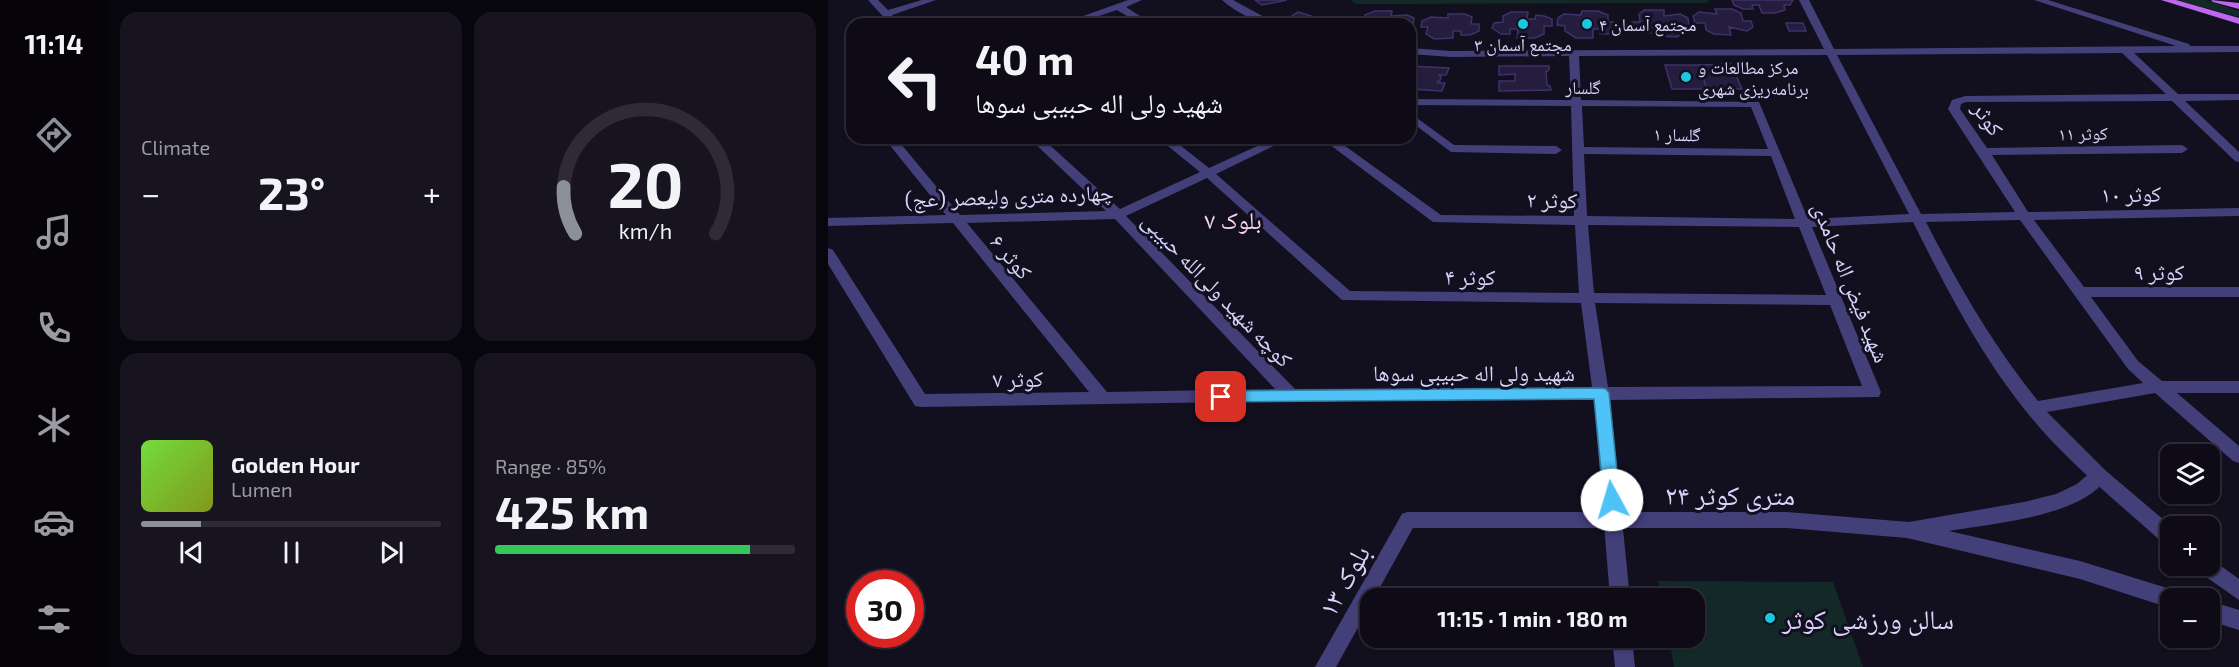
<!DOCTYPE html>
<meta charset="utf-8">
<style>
:root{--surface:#0e0b17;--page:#171420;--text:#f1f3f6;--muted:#9b9ba1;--line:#2e2b36;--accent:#8c9099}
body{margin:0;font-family:"Exo 2","Noto Naskh Arabic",sans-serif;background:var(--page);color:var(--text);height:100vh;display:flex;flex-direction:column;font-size:22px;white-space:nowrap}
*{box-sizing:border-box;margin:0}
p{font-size:20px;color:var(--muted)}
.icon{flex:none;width:33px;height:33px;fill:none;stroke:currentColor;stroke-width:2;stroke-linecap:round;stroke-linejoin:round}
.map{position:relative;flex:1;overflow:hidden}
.sheet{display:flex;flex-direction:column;gap:12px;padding:12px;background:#08060d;width:720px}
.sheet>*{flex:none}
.top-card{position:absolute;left:18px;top:18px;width:570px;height:126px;border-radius:18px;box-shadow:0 2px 4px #0004,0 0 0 2px var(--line);background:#0e0b17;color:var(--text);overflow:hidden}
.buttons{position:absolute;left:1332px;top:444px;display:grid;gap:12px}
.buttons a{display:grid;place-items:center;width:60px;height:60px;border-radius:12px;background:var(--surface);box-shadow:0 2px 4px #0004,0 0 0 2px var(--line);font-size:30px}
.speed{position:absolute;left:18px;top:570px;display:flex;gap:12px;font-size:30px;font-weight:700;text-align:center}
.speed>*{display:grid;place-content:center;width:78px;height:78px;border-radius:50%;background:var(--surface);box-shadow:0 2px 4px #0004,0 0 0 2px var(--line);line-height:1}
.speed .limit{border:9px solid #d22;background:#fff;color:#111}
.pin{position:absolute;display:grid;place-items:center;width:51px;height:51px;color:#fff;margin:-26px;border-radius:12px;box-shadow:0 3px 9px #0006}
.me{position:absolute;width:66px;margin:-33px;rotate:354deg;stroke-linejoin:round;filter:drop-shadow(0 0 4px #0008)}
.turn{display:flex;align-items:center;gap:21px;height:126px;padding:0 30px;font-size:27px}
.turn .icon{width:78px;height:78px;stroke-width:2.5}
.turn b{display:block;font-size:42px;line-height:51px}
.big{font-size:45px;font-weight:700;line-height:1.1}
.sheet .tile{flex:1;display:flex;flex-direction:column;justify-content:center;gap:9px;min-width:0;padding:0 21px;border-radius:18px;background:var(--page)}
.sheet .dial{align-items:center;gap:0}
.dial svg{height:156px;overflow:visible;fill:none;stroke:var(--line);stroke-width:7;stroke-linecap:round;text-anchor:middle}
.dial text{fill:var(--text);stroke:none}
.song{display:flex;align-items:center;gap:18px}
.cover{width:72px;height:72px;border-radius:9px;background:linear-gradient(135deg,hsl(100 70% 55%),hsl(70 70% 35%))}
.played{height:6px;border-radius:3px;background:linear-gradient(90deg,var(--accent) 20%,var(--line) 20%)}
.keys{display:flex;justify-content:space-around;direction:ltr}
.heat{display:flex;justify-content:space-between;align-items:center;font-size:33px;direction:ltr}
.charge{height:9px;border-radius:4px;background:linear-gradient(90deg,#34c759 85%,var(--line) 0)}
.sheet .tiles{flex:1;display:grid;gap:12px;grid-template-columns:repeat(2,1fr)}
.trip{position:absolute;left:532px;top:588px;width:345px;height:60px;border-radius:18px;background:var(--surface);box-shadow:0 2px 4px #0004,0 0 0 2px var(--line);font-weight:700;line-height:60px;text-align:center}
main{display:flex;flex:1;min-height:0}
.menu{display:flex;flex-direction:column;width:108px;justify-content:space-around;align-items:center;background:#060409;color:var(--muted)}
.menu .icon{width:42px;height:42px}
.menu .on{color:var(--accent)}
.menu b{font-size:27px;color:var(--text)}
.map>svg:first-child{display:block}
.green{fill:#132928}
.building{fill:#251d3e;stroke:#3e3268;stroke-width:1.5}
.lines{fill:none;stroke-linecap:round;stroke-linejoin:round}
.minor{fill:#433f79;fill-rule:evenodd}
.tertiary{fill:#433f79;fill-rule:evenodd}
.primary{fill:#be66ee;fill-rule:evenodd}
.route{fill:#4fc3f7;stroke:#337fa1;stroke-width:1.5}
.poi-dot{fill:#19c7e0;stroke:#120f1f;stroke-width:2}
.labels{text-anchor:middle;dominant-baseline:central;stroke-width:6;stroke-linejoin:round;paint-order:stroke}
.far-poi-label{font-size:18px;fill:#d8d3fa;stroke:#120f1f;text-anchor:start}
.far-street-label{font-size:18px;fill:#d8d3fa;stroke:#120f1f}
.street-label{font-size:22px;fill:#d8d3fa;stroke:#120f1f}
.neighbourhood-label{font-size:24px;fill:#fad4ec;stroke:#120f1f}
.near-street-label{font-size:27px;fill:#d8d3fa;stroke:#120f1f}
.near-poi-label{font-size:27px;fill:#d8d3fa;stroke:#120f1f;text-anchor:start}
</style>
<main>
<nav class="menu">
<b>11:14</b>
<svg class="icon on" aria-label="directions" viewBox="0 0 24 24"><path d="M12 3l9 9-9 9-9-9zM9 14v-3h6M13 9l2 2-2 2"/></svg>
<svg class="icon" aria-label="music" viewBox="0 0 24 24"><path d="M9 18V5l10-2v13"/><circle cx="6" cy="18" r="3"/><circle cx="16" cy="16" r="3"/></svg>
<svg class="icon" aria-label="phone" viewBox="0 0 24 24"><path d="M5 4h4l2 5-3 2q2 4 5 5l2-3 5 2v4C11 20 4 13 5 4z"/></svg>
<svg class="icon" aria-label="climate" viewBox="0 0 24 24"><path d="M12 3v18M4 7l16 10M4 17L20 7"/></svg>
<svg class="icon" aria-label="car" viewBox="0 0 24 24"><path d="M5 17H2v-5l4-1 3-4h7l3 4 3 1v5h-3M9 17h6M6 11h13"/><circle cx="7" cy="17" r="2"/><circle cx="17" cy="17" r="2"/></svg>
<svg class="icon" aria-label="filters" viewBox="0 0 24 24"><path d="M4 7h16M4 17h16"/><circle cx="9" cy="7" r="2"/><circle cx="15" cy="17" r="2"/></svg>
</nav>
<section class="sheet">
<div class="tiles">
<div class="tile"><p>Climate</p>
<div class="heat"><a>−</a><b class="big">23°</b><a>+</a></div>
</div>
<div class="tile dial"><svg viewBox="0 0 100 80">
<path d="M14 69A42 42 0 1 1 86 69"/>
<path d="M14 69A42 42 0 0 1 8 45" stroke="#8c9099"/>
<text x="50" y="56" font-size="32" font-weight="700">20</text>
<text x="50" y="72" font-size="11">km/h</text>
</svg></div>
<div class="tile">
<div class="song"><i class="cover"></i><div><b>Golden Hour</b><p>Lumen</p></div></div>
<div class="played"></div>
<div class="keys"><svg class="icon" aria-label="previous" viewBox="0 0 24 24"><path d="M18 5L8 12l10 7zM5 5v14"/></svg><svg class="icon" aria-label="pause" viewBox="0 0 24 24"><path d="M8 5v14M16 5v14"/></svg><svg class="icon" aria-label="next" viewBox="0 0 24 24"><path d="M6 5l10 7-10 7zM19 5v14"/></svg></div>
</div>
<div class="tile"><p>Range · 85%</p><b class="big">425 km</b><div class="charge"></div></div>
</div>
</section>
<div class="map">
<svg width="1411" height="667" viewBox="0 0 1411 667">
<rect width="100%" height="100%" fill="#120f1f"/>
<g class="green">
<polygon points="522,0 881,0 879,3 528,4"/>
<polygon points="1349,0 1378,0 1411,11 1411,17"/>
<polygon points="830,581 1005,582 1035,667 846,667 841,638 867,638 867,598 834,598"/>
</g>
<g class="building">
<polygon points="427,0 459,0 434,5"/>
<polygon points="904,0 965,0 962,5 956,5 957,10 947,13 934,13 931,5 924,5 925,9 915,9 906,5"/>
<polygon points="887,9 904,9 913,13 915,21 923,21 925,27 919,31 901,27 903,35 886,34 878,30 877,23 867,23 865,16 871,12 889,14"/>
<polygon points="816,10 836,10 836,16 852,14 860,18 861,26 855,25 857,32 849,37 832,36 830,28 822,28 823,33 816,32 805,28 804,22 812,22 811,14"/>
<polygon points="547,11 564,11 563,16 579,15 586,18 585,26 582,24 526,24 527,22 535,22 537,15"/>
<polygon points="754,11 770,11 780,15 780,22 789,22 787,30 780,34 772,34 772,29 765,29 765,38 748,38 737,31 737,26 729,25 730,18 736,14 753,15"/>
<polygon points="470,12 490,18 481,24 459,19"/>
<polygon points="683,12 700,12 699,19 707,19 708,15 716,16 724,19 724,26 716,26 716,34 707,38 689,38 690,29 682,29 682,34 673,34 664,28 666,23 675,22 675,16"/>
<polygon points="620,14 637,14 644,17 643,24 651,24 651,31 642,35 633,35 633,31 625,31 625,38 606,39 598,34 600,27 593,27 594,21 603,17 620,18"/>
<polygon points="958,23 975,23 978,31 961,31"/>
<polygon points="903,64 914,89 879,89 871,65"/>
<polygon points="837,65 871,65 879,89 844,89"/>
<polygon points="582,66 621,68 618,75 611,75 613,77 612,81 610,81 609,83 617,83 614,91 582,89"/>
<polygon points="671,66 721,66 721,70 718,72 719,85 722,86 723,90 671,91 671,81 687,81 687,74 671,75"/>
</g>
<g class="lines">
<g class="minor">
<polygon points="40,0 50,0 60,10 94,0 108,0 64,15 72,24 62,24"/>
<polygon points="300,0 314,0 298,7 324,24 312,24 289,10 247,24 233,24"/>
<path d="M 394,0 L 405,0 L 449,24 C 429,24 409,13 394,0 Z"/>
<path d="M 971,0 L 981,0 L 1006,49 L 1348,46 L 1206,0 L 1220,0 L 1361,44 L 1362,46 L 1411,46 L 1411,52 L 1306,53 L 1350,94 L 1411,94 L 1411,100 L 1357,101 L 1411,152 L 1411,162 L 1407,161 L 1344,101 L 1138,102 L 1133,104 L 1132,109 L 1159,148 L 1354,145 L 1360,149 L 1354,153 L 1164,155 L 1200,212 L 1411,208 L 1411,216 L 1206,220 L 1256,287 L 1411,287 L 1411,297 L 1263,297 L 1310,361 L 1334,381 L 1411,381 L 1411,393 L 1349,393 L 1411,446 L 1411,463 L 1405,461 L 1327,393 L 1219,412 L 1277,470 L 1343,526 L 1342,545 L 1335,543 C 1294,506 1249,470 1212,428 C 1158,366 1121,294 1085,222 L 984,227 L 1053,392 L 1051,397 L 782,400 L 802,598 L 782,598 L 766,400 L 463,401 L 93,407 L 87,406 L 0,264 L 0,248 L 5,250 L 97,394 L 261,392 L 125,223 L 0,226 L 0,218 L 118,215 L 56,138 L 68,138 L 132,215 L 278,211 L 201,138 L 214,138 L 292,209 L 372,172 L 330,138 L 343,138 L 381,168 L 447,138 L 462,138 L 388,174 L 522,291 L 751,293 L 747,225 L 605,222 L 493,138 L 506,138 L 613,215 L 746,216 L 743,106 L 582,105 L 582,99 L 743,100 L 741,56 L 623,57 L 582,54 L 582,48 L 623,51 L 996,49 ZM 1294,53 L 1338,94 L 1137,96 L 1124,100 L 1120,109 L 1187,212 L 1093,214 L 1009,55 ZM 999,55 L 1081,214 L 980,219 L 931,102 L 753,100 L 751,56 ZM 754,106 L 923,107 L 940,149 L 756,147 ZM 756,154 L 943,156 L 967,219 L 759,216 ZM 379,178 L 514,300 L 753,303 L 764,387 L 467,389 L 298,216 ZM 287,219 L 447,389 L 279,392 L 139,223 ZM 1192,220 L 1300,369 L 1315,383 L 1210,401 C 1164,344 1131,286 1098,222 ZM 760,225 L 971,227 L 998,295 L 766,293 ZM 767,303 L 1002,305 L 1034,386 L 780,387 Z"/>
<polygon points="582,113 626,145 728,146 734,150 728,154 623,152 582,121"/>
<polygon points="580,512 586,514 589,520 586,526 546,598 543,598 543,604 508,667 487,667 574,514"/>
<polygon points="1382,558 1411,579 1411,600 1371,572 1369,566 1382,566"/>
<polygon points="784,638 804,638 807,667 787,667"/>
</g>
<g class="tertiary">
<path d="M 1271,467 L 1277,470 L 1280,475 C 1260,516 1162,524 1121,531 L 1252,561 L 1342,589 L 1349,592 L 1352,598 L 1342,598 L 1342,608 L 1252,579 L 1079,538 L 959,528 L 580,528 L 574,526 L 571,520 L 574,514 L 580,512 L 959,512 L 1081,522 L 1196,502 L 1228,494 L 1249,484 L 1265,470 Z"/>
<polygon points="1382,601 1411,610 1411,630 1382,621"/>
</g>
<g class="primary">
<polygon points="1333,0 1348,0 1411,18 1411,24"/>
<polygon points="1383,0 1411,3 1411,9 1385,2"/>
</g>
</g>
<polygon class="route" points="773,388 778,389 781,393 792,500 790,505 784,507 778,505 776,500 766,399 393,402 388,401 386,397 388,392 393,391"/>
<g class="poi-dot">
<circle cx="695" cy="24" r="6"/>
<circle cx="759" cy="24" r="6"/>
<circle cx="858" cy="77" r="6"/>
<circle cx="942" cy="618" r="6"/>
</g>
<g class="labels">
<g class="far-poi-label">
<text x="771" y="24">مجتمع آسمان ۴</text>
<text x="695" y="44" text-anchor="middle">مجتمع آسمان ۳</text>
<text x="870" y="67">مرکز مطالعات و<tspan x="870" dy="21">برنامه‌ریزی شهری</tspan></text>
</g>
<g class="far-street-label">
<text x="755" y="87">گلسار</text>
<text transform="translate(1255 133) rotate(-1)">کوثر ۱۱</text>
<text transform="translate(849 134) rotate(1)">گلسار ۱</text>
</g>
<g class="street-label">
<text transform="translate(1161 118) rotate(56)">کوثر</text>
<text transform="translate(1303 193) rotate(-1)">کوثر ۱۰</text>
<text transform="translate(181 195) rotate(-2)">چهارده متری ولیعصر (عج)</text>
<text transform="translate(724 199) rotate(1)">کوثر ۲</text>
<text transform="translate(184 256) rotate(50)">کوثر ۶</text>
<text x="1331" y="271">کوثر ۹</text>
<text x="642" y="276">کوثر ۴</text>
<text transform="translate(1024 282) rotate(68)">شهید فیض اله حامدی</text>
<text transform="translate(390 289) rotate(46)">کوچه شهید ولی‌الله حبیبی</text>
<text x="646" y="372">شهید ولی اله حبیبی سوها</text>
<text transform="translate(190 378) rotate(-1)">کوثر ۷</text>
</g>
<g class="neighbourhood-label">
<text x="405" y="219">بلوک ۷</text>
</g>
<g class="near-street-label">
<text x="902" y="494">۲۴ متری کوثر</text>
<text transform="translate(515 580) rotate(-61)">بلوک ۱۳</text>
</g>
<g class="near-poi-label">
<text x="954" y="618">سالن ورزشی کوثر</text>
</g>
</g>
</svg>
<div class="buttons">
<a><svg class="icon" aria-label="layers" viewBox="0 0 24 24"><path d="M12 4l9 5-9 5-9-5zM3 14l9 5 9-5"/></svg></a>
<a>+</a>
<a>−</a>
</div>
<div class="speed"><div class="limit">30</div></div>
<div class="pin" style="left:393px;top:397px;background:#d93025"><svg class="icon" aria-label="arrive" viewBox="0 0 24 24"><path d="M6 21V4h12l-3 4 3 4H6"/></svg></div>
<svg class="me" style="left:784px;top:500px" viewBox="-20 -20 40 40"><circle r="19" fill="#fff"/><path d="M0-13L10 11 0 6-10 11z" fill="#4fc3f7"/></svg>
<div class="trip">11:15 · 1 min · 180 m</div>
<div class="top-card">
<div class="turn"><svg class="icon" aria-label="left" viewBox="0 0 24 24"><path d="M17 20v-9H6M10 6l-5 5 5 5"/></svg><div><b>40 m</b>شهید ولی اله حبیبی سوها</div></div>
</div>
</div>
</main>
